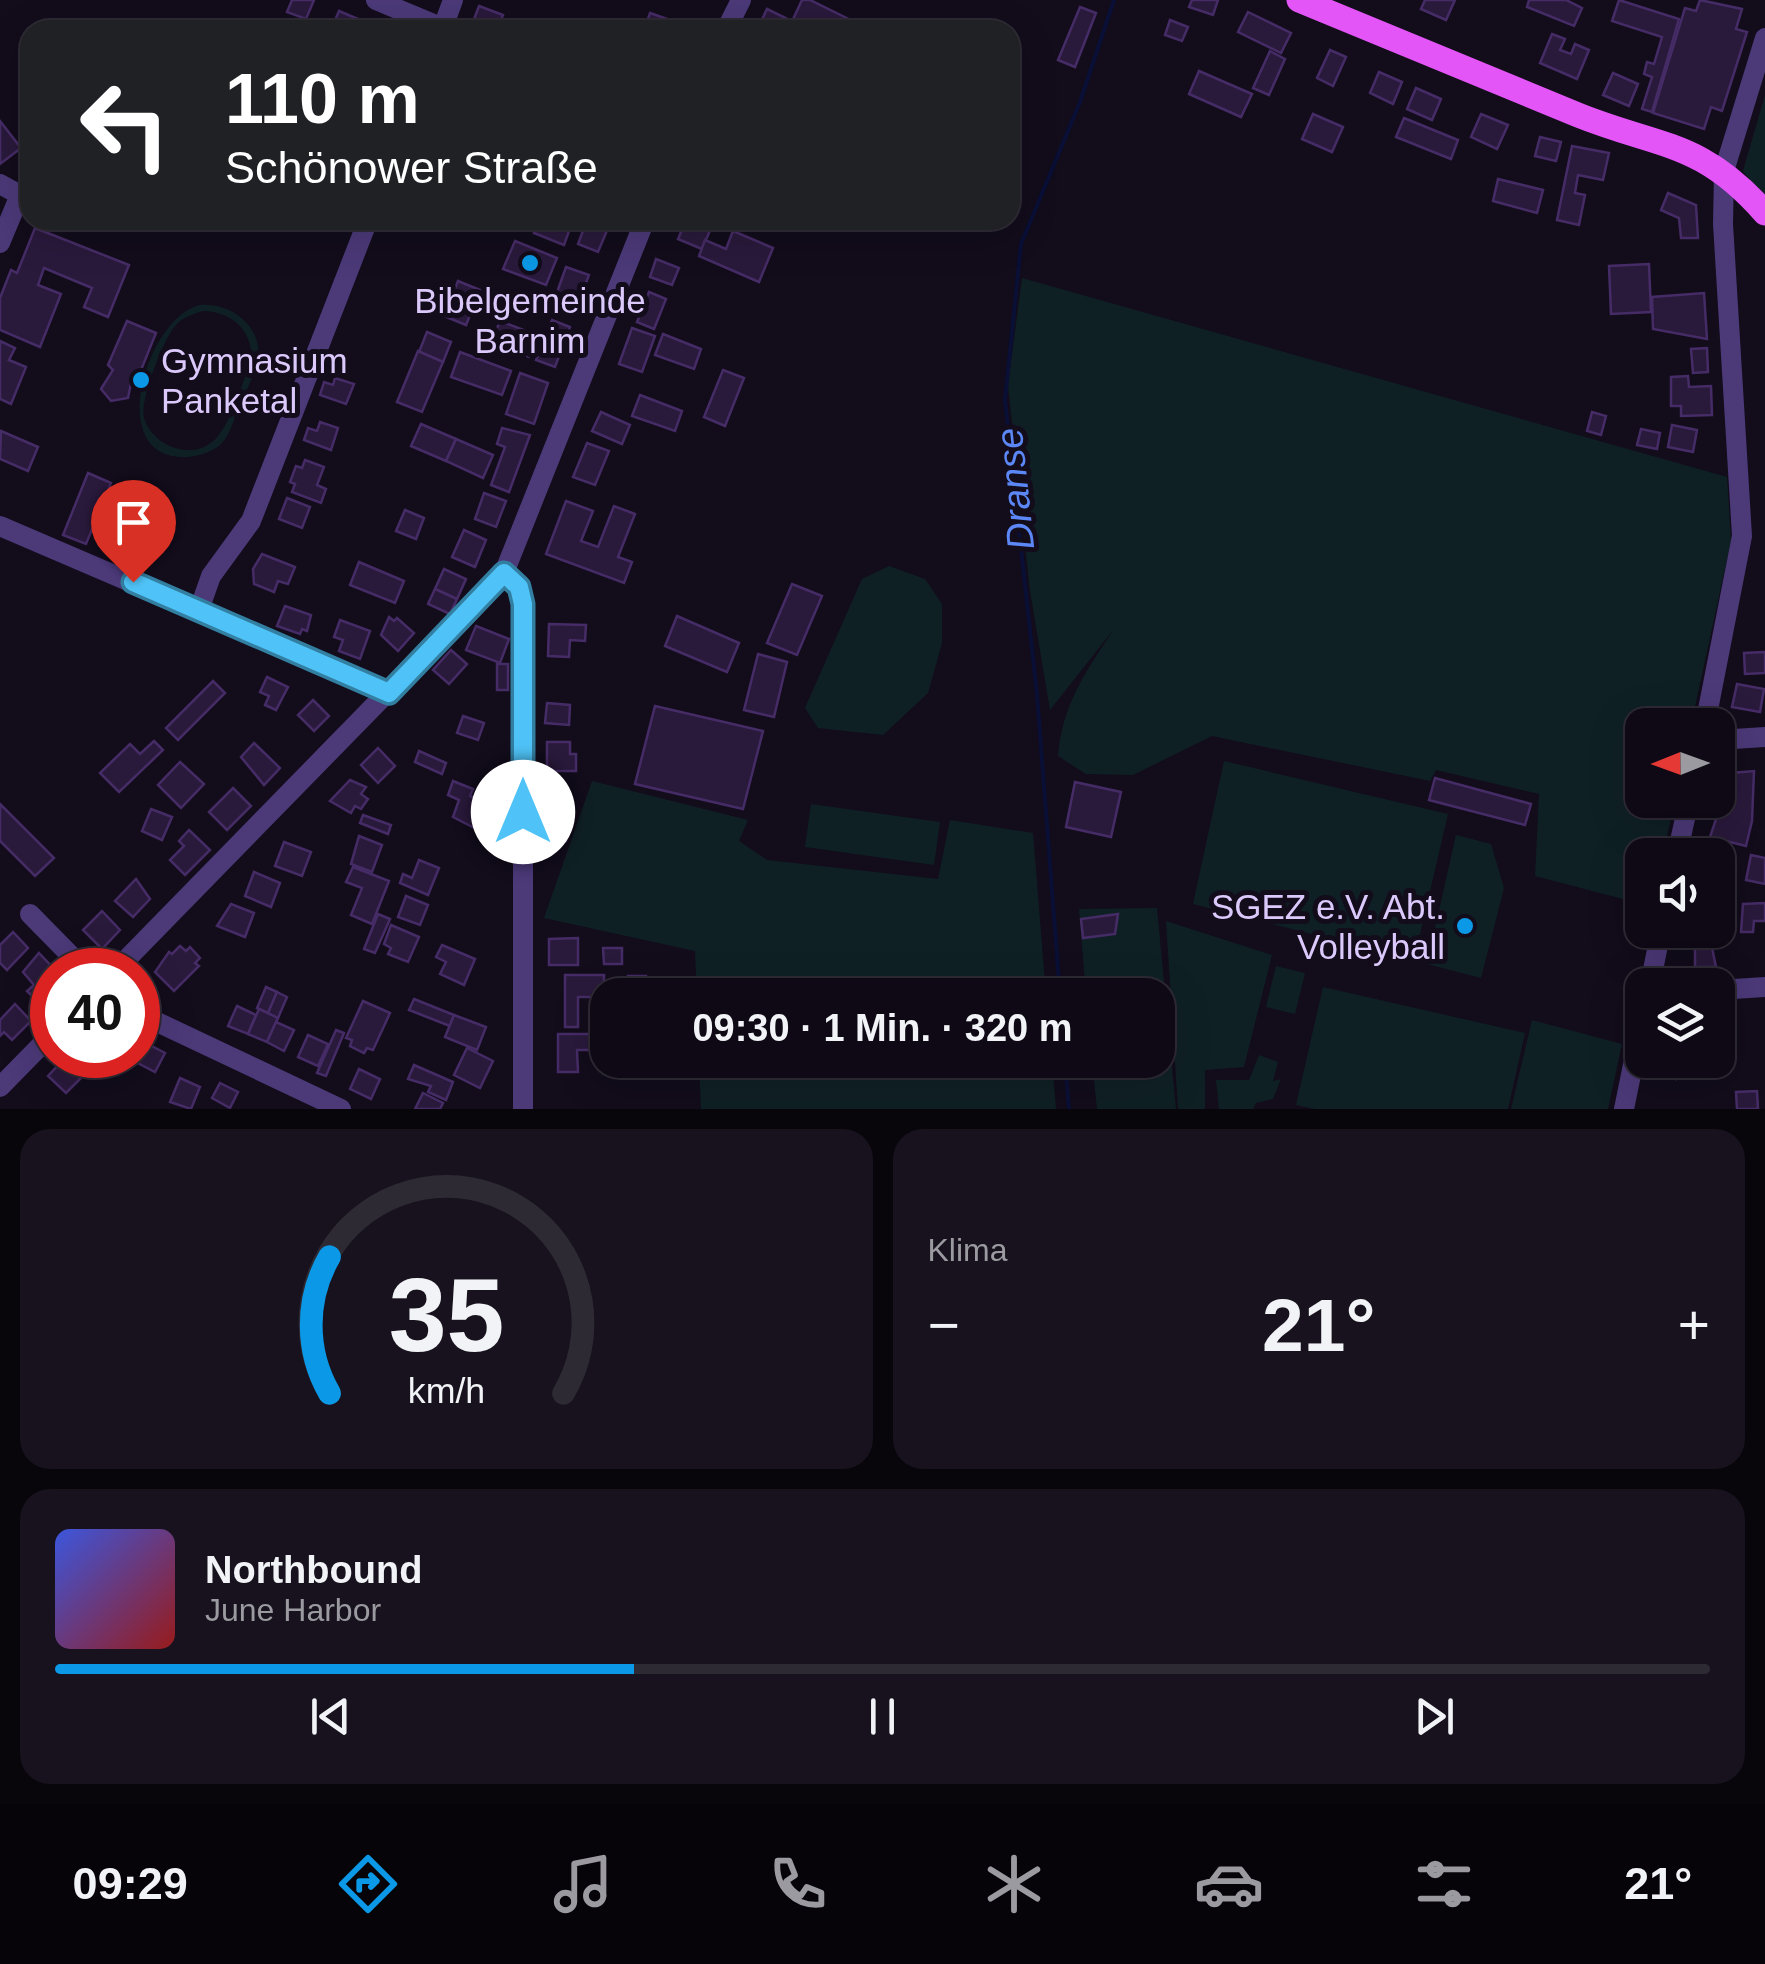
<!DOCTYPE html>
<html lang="de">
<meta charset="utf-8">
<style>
:root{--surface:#0e0914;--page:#17121d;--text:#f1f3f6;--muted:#9b9aa0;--line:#2e2a34;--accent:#0b98e6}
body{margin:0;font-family:Arial,sans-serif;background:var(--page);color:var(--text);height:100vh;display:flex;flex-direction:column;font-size:38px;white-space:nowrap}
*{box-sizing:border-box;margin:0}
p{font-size:32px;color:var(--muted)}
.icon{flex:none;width:55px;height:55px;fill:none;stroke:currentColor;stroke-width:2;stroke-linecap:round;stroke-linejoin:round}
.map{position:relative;height:1109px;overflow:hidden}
.sheet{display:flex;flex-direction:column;gap:20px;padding:20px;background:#08050b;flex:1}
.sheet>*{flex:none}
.guide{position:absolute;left:20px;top:20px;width:1000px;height:210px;border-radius:30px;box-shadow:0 10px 40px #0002,0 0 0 2px var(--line);background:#202124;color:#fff;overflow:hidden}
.needle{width:65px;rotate:269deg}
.fabs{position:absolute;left:1625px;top:708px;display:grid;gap:20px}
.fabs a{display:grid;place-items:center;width:110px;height:110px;border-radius:20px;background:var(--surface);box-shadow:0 10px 40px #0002,0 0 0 2px var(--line);font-size:50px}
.speed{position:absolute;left:30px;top:948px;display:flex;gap:20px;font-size:50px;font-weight:700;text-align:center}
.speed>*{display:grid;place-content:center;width:130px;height:130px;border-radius:50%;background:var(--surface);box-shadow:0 10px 40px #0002,0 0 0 2px var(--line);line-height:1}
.speed .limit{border:15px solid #d22;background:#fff;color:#111}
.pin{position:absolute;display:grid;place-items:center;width:85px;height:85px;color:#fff;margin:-102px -42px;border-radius:50% 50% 50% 0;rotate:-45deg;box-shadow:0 0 10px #0007}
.pin .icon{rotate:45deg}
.me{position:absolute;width:110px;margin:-55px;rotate:0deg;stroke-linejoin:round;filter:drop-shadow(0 0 8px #0008)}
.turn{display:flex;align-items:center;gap:35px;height:210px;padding:0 40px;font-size:45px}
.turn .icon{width:130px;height:130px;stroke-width:2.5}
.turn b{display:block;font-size:70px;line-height:85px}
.big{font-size:75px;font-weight:800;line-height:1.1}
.sheet .tile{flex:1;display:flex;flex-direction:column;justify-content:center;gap:15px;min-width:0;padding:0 35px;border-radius:30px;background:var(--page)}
.sheet .dial{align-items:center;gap:0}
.dial svg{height:260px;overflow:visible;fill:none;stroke:var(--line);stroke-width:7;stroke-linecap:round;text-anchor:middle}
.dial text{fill:var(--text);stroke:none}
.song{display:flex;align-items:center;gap:30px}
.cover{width:120px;height:120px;border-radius:15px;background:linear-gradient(135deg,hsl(230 70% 55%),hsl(0 70% 35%))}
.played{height:10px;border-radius:5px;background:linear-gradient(90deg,var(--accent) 35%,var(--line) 35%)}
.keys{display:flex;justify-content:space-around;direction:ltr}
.heat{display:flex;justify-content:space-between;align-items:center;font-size:55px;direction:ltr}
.sheet .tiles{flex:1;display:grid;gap:20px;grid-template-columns:1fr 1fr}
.tile:last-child{grid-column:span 2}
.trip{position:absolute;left:590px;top:978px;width:585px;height:100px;border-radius:30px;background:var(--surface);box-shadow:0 10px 40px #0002,0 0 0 2px var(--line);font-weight:800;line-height:100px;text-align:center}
.menu{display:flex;height:160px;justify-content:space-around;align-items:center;background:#060408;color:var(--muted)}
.menu .icon{width:70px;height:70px}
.menu .selected{color:var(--accent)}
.menu b{font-size:45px;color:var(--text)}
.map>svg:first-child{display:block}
.green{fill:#0f2025;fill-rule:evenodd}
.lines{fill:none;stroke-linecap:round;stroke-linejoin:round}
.stream{stroke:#0a0f36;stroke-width:4}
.building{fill:#29193b;stroke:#462c66;stroke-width:2.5}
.minor{stroke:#4b3978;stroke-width:20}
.major{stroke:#e455f7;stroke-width:25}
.route-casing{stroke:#337fa1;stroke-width:25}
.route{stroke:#4fc3f7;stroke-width:18}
.poi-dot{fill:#0b98e6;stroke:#120c1b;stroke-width:4}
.labels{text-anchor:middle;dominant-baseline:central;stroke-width:10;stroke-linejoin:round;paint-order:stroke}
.poi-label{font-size:35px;fill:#dcc9fc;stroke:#120c1b}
.water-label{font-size:38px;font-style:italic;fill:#5c87f7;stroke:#120c1b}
</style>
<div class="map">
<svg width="1765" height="1109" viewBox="0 0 1765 1109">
<rect width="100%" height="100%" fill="#120c1b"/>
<g class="green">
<polygon points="1765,95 1765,198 1743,171"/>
<path d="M 1022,278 L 1727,477 L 1731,541 L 1691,725 L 1642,725 L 1642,800 L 1675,800 L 1663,855 L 1642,855 L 1642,904 L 1535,876 L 1539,794 L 1436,770 L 1430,781 L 1212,736 L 1133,775 L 1086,774 L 1058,756 C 1062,705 1086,671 1114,629 L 1050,710 L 1030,591 L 1008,385 Z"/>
<path d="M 200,305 C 230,302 263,326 258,359 C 255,375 245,393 238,409 C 234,419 230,435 222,443 C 214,452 199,456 187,457 C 103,462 146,317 200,305 ZM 203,311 C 232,312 251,329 252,358 C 242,382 234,416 218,436 C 197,463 153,448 144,418 C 139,402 164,337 176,325 C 183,317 193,314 203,311 Z"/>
<polygon points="889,566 925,579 942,604 942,643 928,693 883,735 818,728 805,708 862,579"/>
<polygon points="1224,761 1448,814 1414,960 1193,904"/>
<polygon points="592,781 748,820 739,841 767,860 938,879 950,820 1033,833 1046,995 697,995 695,951 544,918"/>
<polygon points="811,804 940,822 934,865 805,847"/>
<polygon points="1456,835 1491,844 1504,888 1481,978 1427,964"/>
<polygon points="1157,908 1176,1109 1097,1109 1092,1060 1158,1060 1158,995 1086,995 1079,909"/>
<polygon points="1166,921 1272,955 1244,1067 1205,1070 1205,1109 1178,1109"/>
<polygon points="1276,966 1305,973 1295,1014 1266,1007"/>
<polygon points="1323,987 1525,1033 1508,1109 1315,1109 1296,1105"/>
<polygon points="1532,1020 1622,1044 1608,1109 1511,1109"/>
<polygon points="1259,1055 1278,1062 1273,1081 1281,1079 1273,1099 1256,1103 1253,1109 1219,1109 1216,1080 1249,1080"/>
<polygon points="699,1060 1052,1060 1056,1109 701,1109"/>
</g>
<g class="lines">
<g class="stream">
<polyline points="1060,995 1037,695 1005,400 1021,244 1080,102 1114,0"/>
<polyline points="1065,1060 1069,1109"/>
</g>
</g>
<g class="building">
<polygon points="292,0 314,0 306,19 287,12"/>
<polygon points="802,0 810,0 871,30 788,30"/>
<polygon points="1192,0 1218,0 1213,15 1189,7"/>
<polygon points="1425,0 1455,0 1446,20 1421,9"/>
<polygon points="1529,0 1566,0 1582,8 1574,26 1527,7"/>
<polygon points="1619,0 1679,19 1652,112 1642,109 1652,77 1644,74 1647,62 1654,64 1662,37 1612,21"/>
<polygon points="1700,0 1742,9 1736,29 1747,32 1722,111 1711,107 1704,129 1653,113 1685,8 1696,11"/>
<polygon points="479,6 503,15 497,30 470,30"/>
<polygon points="1080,7 1096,13 1075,67 1058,60"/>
<polygon points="767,9 792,21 788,30 757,30"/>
<polygon points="339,11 358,19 353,30 331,30"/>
<polygon points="1248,12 1291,33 1281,53 1238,32"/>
<polygon points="650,13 676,22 674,30 644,30"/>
<polygon points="1170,20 1188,27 1182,41 1165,35"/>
<polygon points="1552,34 1565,39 1560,50 1571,54 1575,44 1589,50 1577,79 1540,63"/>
<polygon points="1330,50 1346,57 1333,86 1317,78"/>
<polygon points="1270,51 1285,59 1269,95 1253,88"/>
<polygon points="1199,71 1252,94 1241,117 1189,94"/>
<polygon points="1379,72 1402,82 1393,104 1370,93"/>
<polygon points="1613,73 1638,84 1629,106 1603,95"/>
<polygon points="1416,88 1441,99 1432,120 1407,109"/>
<polygon points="1313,114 1343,127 1332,152 1302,139"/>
<polygon points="1481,114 1508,125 1497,149 1471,137"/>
<polygon points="1404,118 1458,140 1451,159 1396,137"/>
<polygon points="0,121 21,148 0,164"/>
<polygon points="1540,137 1561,142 1556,161 1535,156"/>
<polygon points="1572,146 1609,153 1603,180 1578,175 1575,193 1585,195 1579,225 1557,220"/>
<polygon points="1498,179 1543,190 1537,213 1493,201"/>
<polygon points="1668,193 1696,205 1698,238 1681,238 1679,218 1661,210"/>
<polygon points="539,220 573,220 564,245 534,233"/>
<polygon points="587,220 611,221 598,252 578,244"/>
<polygon points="686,220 712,226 702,249 678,239"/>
<polygon points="35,228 129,265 108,317 84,307 92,288 44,268 38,285 61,294 40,347 0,330 0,298 11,270 17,273"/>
<polygon points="733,231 773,248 759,282 699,256 705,240 726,249"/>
<polygon points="515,241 557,258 546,285 503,269"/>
<polygon points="656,259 679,268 672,285 650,277"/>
<polygon points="1649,264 1651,312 1611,314 1609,266"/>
<polygon points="566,267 589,275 574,314 552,306"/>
<polygon points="458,281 480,290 466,325 444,316"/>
<polygon points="649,292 666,299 654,329 637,322"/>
<polygon points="1704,293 1707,339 1653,329 1652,297"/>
<polygon points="552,320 570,327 555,367 536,360"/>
<polygon points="127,321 156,333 137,380 132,378 128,398 111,401 101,389 113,370 108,365"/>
<polygon points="500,321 537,335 529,357 491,343"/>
<polygon points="632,328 655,336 642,372 619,364"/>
<polygon points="427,332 451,342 443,362 419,352"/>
<polygon points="663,334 701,349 694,369 655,355"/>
<polygon points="0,341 15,348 9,360 26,367 11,404 0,399"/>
<polygon points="1707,348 1708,372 1693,373 1691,349"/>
<polygon points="418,351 443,362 422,412 397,402"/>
<polygon points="460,352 511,371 502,395 451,377"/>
<polygon points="723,370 744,378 725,426 704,417"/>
<polygon points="520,373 548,383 534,424 506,414"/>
<polygon points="1688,376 1689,387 1711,386 1712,415 1681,416 1681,406 1671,406 1671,377"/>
<polygon points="335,378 354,384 346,404 320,395 324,382 333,385"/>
<polygon points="640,395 682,411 675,431 632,416"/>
<polygon points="601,412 630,425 622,444 592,431"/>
<polygon points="1592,412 1606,416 1601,435 1587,431"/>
<polygon points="320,422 338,428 331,450 304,440 308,428 317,431"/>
<polygon points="421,424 456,439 446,461 411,446"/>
<polygon points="1672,425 1697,430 1693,452 1668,447"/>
<polygon points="502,428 530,435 509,492 491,485 505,447 497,444"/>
<polygon points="1641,429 1660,433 1657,449 1637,445"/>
<polygon points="1,431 38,447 28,471 0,459"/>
<polygon points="456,439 493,455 483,478 446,461"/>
<polygon points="587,443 609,451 595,485 573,477"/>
<polygon points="305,460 324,467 317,485 326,489 321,503 292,492 295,484 290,482 296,466 302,468"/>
<polygon points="88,473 111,483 86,544 63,535"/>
<polygon points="484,493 506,501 496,527 475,519"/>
<polygon points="287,498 310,507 302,528 279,519"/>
<polygon points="566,501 593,511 581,541 598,547 614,506 635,514 618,557 632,562 624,583 546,554"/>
<polygon points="405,510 424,518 416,539 396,531"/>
<polygon points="464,530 486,540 475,567 452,557"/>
<polygon points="121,531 144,541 134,564 111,555"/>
<polygon points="262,554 295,567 288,584 278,581 274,592 254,584 253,569"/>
<polygon points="359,562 404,581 395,603 350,585"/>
<polygon points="444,569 466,579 457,599 435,589"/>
<polygon points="792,584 822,596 797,655 767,643"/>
<polygon points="435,589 457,599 450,614 428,604"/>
<polygon points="285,606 311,615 307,631 302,629 300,634 277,626"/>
<polygon points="677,616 739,643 727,672 665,646"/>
<polygon points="389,617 394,621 397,618 414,633 398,651 381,635"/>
<polygon points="340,620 370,631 360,659 339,651 343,640 334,637"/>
<polygon points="549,624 586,625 585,641 570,640 569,657 548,656"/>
<polygon points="476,626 509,639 500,663 466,650"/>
<polygon points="451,650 467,664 449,684 433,670"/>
<polygon points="1765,652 1765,673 1745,674 1744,653"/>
<polygon points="758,654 787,662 774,717 744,710"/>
<rect x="497" y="664" width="11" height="26"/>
<polygon points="267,677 288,687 276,710 265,705 269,696 260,692"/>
<polygon points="213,681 225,693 178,740 166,728"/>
<polygon points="1737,684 1764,689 1760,712 1732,707"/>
<polygon points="313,700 329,716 314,731 298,715"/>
<polygon points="547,703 570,705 569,725 545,723"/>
<polygon points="655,706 763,731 743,809 635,784"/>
<polygon points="463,716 484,723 478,740 457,733"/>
<polygon points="154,741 163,750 119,792 100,773 130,744 140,754"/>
<polygon points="547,742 570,742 570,754 576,754 576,771 547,771"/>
<polygon points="254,743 280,768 264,785 241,757"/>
<polygon points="378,748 395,766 378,783 361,765"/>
<polygon points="419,751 446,763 442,774 415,762"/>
<polygon points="180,762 204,784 181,808 158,785"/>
<polygon points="1754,771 1752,821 1746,846 1710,837 1722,801 1731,801 1731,773"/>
<polygon points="1435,778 1531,804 1525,825 1429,800"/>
<polygon points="350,780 366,787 361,794 368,799 361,809 355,806 351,813 330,801"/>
<polygon points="453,781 473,789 470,796 487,803 480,831 453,817 459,800 448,795"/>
<polygon points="1075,782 1121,792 1111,837 1066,827"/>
<polygon points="233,788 251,806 227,830 209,812"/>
<polygon points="0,804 54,858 35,876 0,841"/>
<polygon points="151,809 172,817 162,840 142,831"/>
<polygon points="363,815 391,825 388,834 360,823"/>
<polygon points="549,816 570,816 566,841 549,841"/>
<polygon points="189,830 210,850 185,875 170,860 184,846 179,841"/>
<polygon points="359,836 382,845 372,872 351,864"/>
<polygon points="284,842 311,852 302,876 275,866"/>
<polygon points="1751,855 1765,858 1765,884 1746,880"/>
<polygon points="419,860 439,868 428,895 400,883 403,874 412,878"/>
<polygon points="353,867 389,881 372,924 351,915 362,888 346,882"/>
<polygon points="254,872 280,883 271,907 245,896"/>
<polygon points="136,879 150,899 133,917 115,901"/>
<polygon points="406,896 428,905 420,925 398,917"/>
<polygon points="1765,903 1765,921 1754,921 1753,932 1741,932 1743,904"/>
<polygon points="231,904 254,913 245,937 217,926"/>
<polygon points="102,911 120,930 102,949 83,930"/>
<polygon points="378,914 390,919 375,953 364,949"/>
<polygon points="1118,914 1115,934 1083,938 1081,919"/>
<polygon points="391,925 419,937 408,962 388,954 391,948 384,944"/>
<polygon points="13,932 28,948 7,970 0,963 0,945"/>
<polygon points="578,938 578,965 549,965 549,939"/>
<polygon points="1710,938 1716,967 1695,967 1695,939"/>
<polygon points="442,945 475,959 464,985 440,974 446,962 436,957"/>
<polygon points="180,946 186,951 190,947 200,958 195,963 199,966 174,991 155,972 169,952 172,954"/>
<polygon points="603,948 622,948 622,964 604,964"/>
<polygon points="39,953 55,970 52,999 44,1008 27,991 34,985 23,972"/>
<polygon points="565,975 604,975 604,997 578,997 578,1027 565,1027"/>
<polygon points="628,976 646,976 647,995 628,995"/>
<polygon points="266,987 277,992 268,1013 257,1008"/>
<polygon points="277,992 287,997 278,1018 268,1013"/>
<polygon points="414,999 454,1015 450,1026 409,1010"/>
<polygon points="363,1001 390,1013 373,1050 367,1048 364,1053 350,1046 352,1040 346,1038"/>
<polygon points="15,1004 31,1021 12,1040 4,1032 0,1036 0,1020"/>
<polygon points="237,1006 256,1015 248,1034 228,1026"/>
<polygon points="259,1009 278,1018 267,1042 248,1034"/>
<polygon points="454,1015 486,1027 477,1050 445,1037"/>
<polygon points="276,1022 294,1030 284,1051 267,1042"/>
<polygon points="336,1030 344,1033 326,1076 317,1073"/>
<polygon points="558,1034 593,1034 593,1050 577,1050 578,1072 558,1072"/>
<polygon points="308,1035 328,1044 318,1066 298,1057"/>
<polygon points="142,1041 165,1053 155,1072 132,1060"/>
<polygon points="467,1048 493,1061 480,1088 454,1075"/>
<polygon points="66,1057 84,1075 66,1093 48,1076"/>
<polygon points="1657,1060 1680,1060 1676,1079 1654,1074"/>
<polygon points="414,1065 453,1082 446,1100 428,1092 431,1086 408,1079"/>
<polygon points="359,1069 380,1079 371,1099 350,1089"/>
<polygon points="180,1078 200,1087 191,1109 170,1102"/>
<polygon points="220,1083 238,1092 230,1108 212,1098"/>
<polygon points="1757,1091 1758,1109 1737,1109 1736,1092"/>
<polygon points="423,1093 443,1103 440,1109 415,1109"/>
</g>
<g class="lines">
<g class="minor">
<polyline points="376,0 443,28"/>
<polyline points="442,30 453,0"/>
<polyline points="726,30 741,0"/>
<polyline points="0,184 20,195 0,243"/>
<polyline points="0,526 389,693"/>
<polyline points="504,573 519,587 523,604 523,1109"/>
<polyline points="199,610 211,576 251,521 368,220"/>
<polyline points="1705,725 1742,536 1723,224 1724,171 1765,38"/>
<polyline points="1718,740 1765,737"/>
<polyline points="1677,855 1689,800"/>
<polyline points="30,914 85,970"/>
<polyline points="116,970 504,573 645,220"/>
<polyline points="1650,985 1661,930"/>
<polyline points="1718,990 1765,987"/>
<polyline points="138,1013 341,1109"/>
<polyline points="0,1087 52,1034"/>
<polyline points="1624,1109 1642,1021"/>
</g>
<path class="major" d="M 1299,0 C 1392,39 1485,77 1578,115 C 1660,148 1701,140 1765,213"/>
</g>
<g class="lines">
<g class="route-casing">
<polyline id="route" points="133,582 389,693 504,573 519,587 523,604 523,812"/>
</g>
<use href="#route" class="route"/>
</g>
<g class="poi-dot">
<circle cx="530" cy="263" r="10"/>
<circle cx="141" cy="380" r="10"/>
<circle cx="1465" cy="926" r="10"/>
</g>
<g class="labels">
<g class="poi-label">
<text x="530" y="300">Bibelgemeinde<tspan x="530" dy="40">Barnim</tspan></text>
<text x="161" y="360" text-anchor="start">Gymnasium<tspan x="161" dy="40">Panketal</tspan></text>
<text x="1445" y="906" text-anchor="end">SGEZ e.V. Abt.<tspan x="1445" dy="40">Volleyball</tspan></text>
</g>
<g class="water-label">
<text transform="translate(1015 489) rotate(-96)">Dranse</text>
</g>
</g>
</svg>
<div class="fabs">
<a><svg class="needle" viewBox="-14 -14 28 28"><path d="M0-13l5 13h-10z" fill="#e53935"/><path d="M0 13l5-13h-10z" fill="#9b9aa0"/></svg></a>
<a><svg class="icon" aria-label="sound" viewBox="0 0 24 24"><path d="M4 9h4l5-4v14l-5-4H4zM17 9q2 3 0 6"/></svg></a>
<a><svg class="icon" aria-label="layers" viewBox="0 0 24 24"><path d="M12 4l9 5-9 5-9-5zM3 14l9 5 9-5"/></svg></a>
</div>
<div class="speed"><div class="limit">40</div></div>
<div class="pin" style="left:133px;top:582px;background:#d93025"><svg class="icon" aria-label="arrive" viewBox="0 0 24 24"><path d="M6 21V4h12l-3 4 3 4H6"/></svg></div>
<svg class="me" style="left:523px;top:812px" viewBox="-20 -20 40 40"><circle r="19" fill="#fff"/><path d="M0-13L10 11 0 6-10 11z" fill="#4fc3f7"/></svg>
<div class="trip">09:30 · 1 Min. · 320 m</div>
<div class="guide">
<div class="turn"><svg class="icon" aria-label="left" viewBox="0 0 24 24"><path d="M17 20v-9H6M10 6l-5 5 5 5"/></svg><div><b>110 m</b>Schönower Straße</div></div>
</div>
</div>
<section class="sheet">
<div class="tiles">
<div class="tile dial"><svg viewBox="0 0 100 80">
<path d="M14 69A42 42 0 1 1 86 69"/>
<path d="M14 69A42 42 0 0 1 14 27" stroke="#0b98e6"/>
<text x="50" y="56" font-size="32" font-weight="700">35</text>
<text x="50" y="72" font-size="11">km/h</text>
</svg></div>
<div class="tile"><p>Klima</p>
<div class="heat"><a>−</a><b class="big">21°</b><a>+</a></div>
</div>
<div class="tile">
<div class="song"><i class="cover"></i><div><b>Northbound</b><p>June Harbor</p></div></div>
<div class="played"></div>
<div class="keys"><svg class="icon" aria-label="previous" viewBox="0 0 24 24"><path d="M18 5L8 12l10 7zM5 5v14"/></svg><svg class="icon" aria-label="pause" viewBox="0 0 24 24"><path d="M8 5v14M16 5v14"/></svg><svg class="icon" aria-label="next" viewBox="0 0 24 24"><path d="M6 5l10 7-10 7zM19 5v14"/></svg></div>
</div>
</div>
</section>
<nav class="menu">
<b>09:29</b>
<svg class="icon selected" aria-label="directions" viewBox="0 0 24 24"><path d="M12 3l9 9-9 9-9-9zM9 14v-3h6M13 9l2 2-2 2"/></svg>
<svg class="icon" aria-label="music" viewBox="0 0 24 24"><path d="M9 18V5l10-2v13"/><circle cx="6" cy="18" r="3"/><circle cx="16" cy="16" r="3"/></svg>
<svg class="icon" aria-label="phone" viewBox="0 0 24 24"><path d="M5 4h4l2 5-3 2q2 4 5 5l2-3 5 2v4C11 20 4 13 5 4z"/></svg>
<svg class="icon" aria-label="climate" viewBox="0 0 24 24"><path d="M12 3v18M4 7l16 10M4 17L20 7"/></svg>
<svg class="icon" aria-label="car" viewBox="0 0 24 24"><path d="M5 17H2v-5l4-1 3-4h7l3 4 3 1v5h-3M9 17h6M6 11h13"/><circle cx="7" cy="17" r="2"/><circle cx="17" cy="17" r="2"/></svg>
<svg class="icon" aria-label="filters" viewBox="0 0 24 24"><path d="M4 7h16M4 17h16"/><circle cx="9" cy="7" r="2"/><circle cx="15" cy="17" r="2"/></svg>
<b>21°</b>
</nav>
